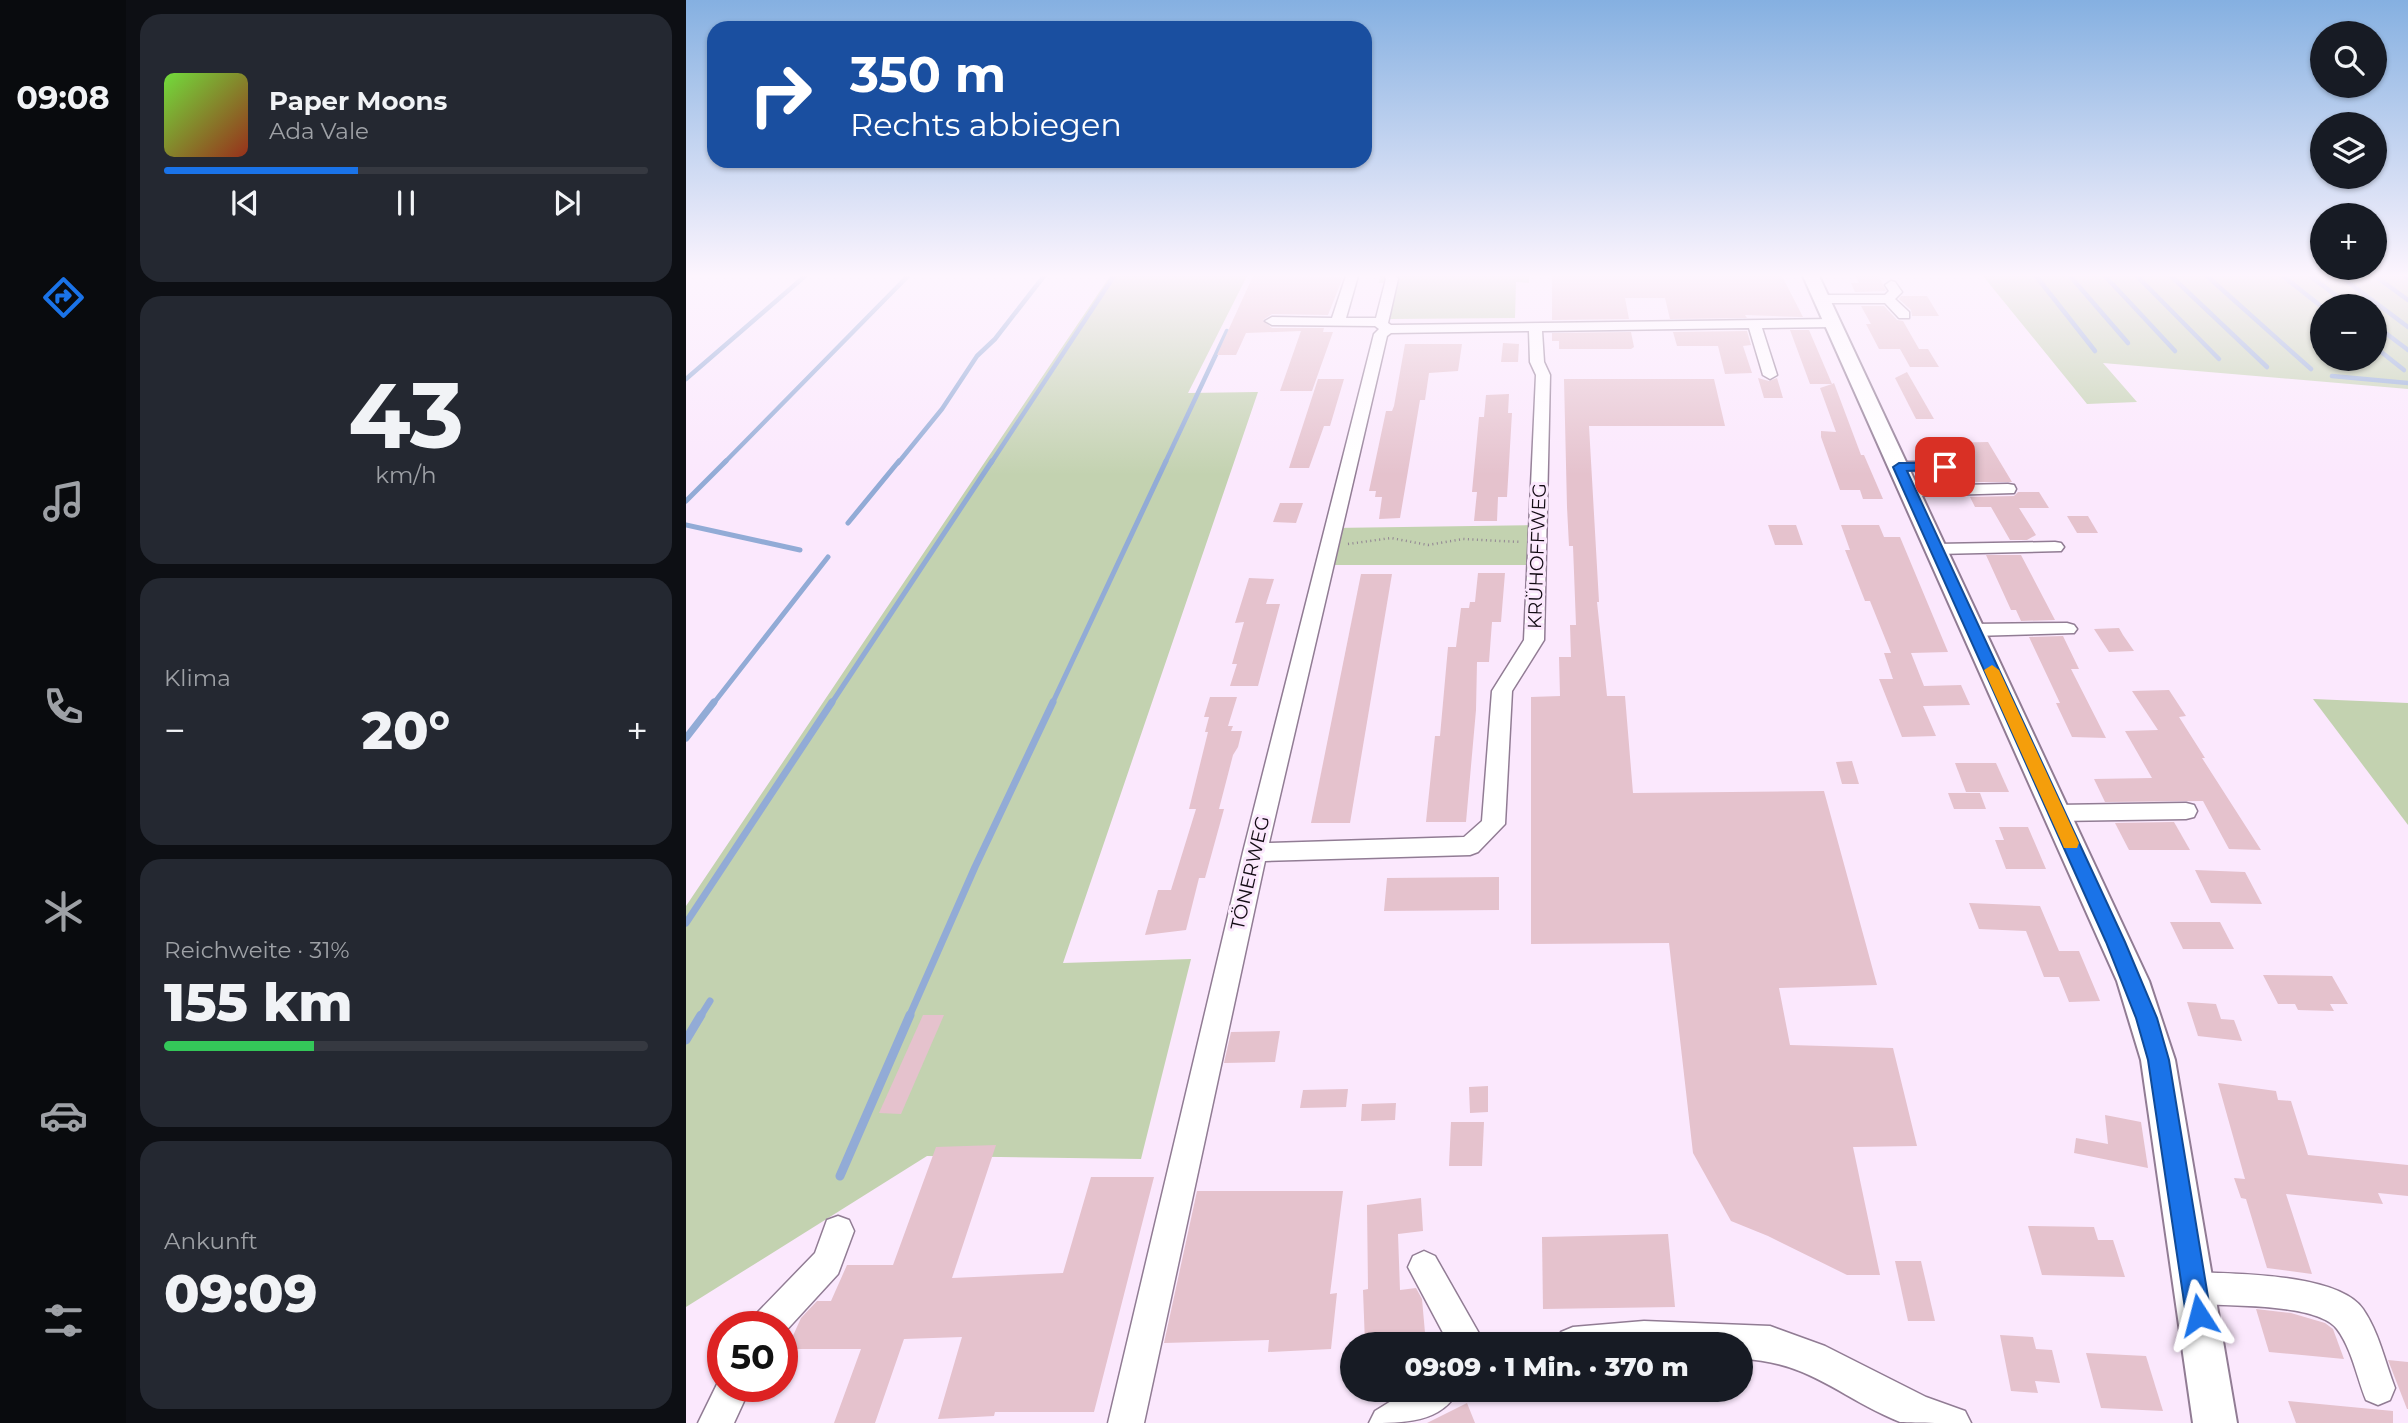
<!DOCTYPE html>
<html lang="de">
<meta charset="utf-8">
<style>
:root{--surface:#171b24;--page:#242831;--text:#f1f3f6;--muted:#9ea1a6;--line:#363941;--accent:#1a73e8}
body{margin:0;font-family:Montserrat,sans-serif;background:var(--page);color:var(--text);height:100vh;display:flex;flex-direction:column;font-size:26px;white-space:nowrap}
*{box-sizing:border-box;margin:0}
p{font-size:23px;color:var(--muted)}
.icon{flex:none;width:38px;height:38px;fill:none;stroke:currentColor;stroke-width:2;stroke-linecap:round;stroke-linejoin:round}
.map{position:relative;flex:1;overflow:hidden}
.panel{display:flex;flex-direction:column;gap:14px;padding:14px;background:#0d0f14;width:560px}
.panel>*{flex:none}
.banner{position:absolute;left:21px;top:21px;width:665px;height:147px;border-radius:21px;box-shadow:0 2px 5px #0004;background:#1a4fa0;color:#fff;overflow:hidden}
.fabs{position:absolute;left:1624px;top:21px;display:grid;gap:14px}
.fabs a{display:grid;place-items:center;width:77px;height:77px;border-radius:50%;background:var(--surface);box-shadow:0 2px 5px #0004;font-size:35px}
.speed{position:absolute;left:21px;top:1311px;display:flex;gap:14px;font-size:35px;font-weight:700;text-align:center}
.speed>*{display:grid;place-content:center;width:91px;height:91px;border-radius:50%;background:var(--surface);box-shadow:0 2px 5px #0004;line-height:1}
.speed .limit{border:10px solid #d22;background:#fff;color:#111}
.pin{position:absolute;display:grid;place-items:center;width:60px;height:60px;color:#fff;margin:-30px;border-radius:14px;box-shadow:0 4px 10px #0006}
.me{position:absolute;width:77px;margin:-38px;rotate:351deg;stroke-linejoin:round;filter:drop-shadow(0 0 5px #0008)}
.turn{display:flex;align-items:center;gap:24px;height:147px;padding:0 28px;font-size:32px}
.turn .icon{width:91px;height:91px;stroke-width:2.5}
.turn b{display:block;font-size:49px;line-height:60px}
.big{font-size:52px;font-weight:800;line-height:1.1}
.panel .widget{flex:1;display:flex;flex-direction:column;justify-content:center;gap:10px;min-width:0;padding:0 24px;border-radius:21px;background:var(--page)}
.panel .dial{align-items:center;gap:0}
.dial b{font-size:91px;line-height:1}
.song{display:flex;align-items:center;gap:21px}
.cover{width:84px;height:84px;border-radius:10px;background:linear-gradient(135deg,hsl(100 70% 55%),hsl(10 70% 35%))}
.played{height:7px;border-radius:4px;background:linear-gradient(90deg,var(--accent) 40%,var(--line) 40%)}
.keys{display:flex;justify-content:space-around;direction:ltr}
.heat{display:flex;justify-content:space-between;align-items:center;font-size:38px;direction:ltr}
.charge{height:10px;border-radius:5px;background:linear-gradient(90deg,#34c759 31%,var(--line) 0)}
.trip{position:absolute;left:654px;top:1332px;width:413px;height:70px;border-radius:35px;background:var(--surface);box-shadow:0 2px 5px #0004;font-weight:800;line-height:70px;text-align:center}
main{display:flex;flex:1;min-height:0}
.dock{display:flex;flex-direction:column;width:126px;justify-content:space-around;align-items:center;background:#090b0e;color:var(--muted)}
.dock .icon{width:49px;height:49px}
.dock .selected{color:var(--accent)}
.dock b{font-size:32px;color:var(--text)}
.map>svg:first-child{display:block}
.green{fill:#c3d2b0;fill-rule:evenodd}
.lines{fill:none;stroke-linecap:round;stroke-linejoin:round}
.stream-far3{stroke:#92abd6;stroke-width:4.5}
.stream-far2{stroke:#92abd6;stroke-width:5}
.stream-far1{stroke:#92abd6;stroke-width:7}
.stream{stroke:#92abd6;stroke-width:9}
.building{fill:#e5c2cd}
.minor-casing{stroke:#917c94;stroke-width:3}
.major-casing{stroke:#917c94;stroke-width:4}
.path{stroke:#908392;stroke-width:2.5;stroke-dasharray:1 3.5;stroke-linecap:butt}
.minor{fill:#fff;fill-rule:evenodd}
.major{fill:#fff;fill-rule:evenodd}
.route{fill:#1a73e8;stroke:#114b97;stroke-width:2}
.slow{fill:#f59e0b}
.labels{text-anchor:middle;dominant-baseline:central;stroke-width:6;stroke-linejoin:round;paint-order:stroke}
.street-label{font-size:19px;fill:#120b13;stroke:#fbe8fd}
</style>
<main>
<nav class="dock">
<b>09:08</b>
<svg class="icon selected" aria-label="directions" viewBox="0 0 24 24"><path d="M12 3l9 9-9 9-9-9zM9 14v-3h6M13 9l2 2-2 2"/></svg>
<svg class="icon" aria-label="music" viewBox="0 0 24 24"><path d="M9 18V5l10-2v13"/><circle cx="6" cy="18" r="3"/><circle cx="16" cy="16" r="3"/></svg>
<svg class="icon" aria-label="phone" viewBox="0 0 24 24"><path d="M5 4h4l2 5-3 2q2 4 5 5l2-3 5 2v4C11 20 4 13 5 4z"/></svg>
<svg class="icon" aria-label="climate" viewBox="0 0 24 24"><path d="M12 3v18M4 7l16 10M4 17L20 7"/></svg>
<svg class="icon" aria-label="car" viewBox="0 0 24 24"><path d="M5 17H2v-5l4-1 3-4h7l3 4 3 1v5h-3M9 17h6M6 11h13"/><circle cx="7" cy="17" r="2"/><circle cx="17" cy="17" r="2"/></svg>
<svg class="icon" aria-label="filters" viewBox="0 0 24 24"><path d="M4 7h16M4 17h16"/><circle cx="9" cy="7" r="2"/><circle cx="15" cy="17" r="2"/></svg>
</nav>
<section class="panel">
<div class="widget">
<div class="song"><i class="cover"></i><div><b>Paper Moons</b><p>Ada Vale</p></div></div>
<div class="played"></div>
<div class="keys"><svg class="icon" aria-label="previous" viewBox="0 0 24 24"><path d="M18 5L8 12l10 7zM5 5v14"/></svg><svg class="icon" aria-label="pause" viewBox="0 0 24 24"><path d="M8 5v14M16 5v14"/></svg><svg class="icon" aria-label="next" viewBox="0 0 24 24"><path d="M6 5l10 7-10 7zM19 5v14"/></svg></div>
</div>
<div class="widget dial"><b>43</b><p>km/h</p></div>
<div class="widget"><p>Klima</p>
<div class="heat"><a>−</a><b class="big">20°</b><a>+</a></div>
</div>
<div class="widget"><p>Reichweite · 31%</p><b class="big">155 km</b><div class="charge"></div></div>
<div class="widget"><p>Ankunft</p><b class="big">09:09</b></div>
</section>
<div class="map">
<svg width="1722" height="1423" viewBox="0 0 1722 1423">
<rect width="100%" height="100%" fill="#fbe8fd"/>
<g class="green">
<polygon points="424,276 561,276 502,393 572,392 377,963 505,959 455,1159 241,1156 0,1307 0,906"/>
<polygon points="694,276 843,276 843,283 830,282 829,318 704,319 711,282 693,283"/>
<path d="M 1297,276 L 1722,276 L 1722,389 L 1417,363 L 1451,402 L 1401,404 ZM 1689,306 L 1689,359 L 1636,359 L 1636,306 Z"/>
<polygon points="854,525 852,565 638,565 647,528"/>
<polygon points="1627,699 1722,703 1722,825"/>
</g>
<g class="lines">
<g class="stream-far3">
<polyline points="1350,276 1409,351"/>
<polyline points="1384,276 1442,343"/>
<polyline points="1419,276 1489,351"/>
<polyline points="1451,276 1533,359"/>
<polyline points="1485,276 1581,367"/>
<polyline points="1521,276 1625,369"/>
<polyline points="1597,276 1636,307"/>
<polyline points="1624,276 1664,306"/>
<polyline points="1654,276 1722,327"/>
<polyline points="1689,276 1722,300"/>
<polyline points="1719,276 1722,278"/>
<polyline points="1689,325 1722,350"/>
<polyline points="1689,347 1718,370"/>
<polyline points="1646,376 1722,383"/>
<polyline points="0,379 119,276"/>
<polyline points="38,463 222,276"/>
<polyline points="212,463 256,409 291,356 309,339 358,276"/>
<polyline points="305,463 428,276"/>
<polyline points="479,463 541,331"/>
</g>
<g class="stream-far2">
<polyline points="0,501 40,461"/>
<polyline points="162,523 213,461"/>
<polyline points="0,525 114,550"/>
<polyline points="27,704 142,557"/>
<polyline points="145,704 306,461"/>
<polyline points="366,704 480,461"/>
</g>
<g class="stream-far1">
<polyline points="0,738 28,702"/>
<polyline points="0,923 146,702"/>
<polyline points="14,1017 24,1001"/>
<polyline points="223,1017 289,867 367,702"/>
</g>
<g class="stream">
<polyline points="0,1040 15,1015"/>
<polyline points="154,1176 224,1015"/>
</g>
</g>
<g class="building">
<polygon points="567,276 657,277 642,315 586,314 577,320 586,328 638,328 637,332 647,332 626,391 594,391 615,331 560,333 550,355 531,355"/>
<polygon points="866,276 1096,276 1117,317 1059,315 1061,318 984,319 979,298 939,298 943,319 866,320"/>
<polygon points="1169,276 1193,276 1200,291 1169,292 1165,283 1173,283"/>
<polygon points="1215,296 1241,296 1253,316 1226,316 1225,310 1213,299"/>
<polygon points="1175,306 1198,306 1211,320 1217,321 1233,349 1242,349 1253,367 1224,367 1214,349 1193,349 1180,324 1185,324"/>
<polygon points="1104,330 1123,330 1146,384 1148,383 1175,455 1178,455 1197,499 1177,499 1174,490 1154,490 1135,437 1135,431 1150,432 1134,388 1146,384 1124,384"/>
<polygon points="1061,331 1065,345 1057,346 1066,373 1039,374 1032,346 991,346 987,332"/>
<polygon points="945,332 948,347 945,349 873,349 873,341 866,341 866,333"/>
<polygon points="817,343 833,344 832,362 815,362"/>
<polygon points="719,344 776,344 772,371 743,373 739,400 734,400 714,518 693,519 696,497 689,497 690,491 683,491 700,411 706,411 708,406"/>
<polygon points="1221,372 1248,419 1230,419 1209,378"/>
<polygon points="1072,378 1083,381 1091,378 1097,398 1078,398"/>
<polygon points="632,379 658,379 644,426 638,426 623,468 603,468"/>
<polygon points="878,379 1028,379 1039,426 903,426 913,602 911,602 921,696 939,696 947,793 1138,791 1191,985 1093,988 1104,1045 1207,1048 1231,1146 1167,1147 1194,1275 1161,1275 1082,1236 1045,1221 1007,1153 983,943 845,944 845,697 874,696 873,657 885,657 884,625 890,625 887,546 883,546 881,507"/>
<polygon points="823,394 822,413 826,413 821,497 812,497 811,521 788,521 791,492 786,492 793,417 798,417 800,395"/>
<polygon points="1302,442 1326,482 1276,482 1269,466 1255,443"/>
<polygon points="1332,492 1353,492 1363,508 1333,508 1350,535 1341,540 1324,540 1305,507 1289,507 1284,497 1328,496"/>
<polygon points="594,503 617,503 610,523 587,522"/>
<polygon points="1381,516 1402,516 1412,533 1391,533"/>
<polygon points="1082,525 1110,525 1117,545 1089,545"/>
<polygon points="1155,525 1193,525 1198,537 1214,537 1262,652 1225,653 1238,686 1275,685 1284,705 1237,706 1250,736 1216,737 1193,679 1207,679 1198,653 1205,653 1184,601 1179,601 1159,550 1164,550"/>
<polygon points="1300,555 1335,555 1369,620 1335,621 1330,610 1325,610"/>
<polygon points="792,573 819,573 815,622 806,622 803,662 791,662 790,710 780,822 740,822 749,736 754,736 762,647 770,647 775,608 783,608 784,602 789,602"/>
<polygon points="675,574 706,574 664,823 625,823"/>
<polygon points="563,578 588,579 580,604 594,604 572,686 544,686 551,664 546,664 558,622 549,623"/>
<polygon points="1433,628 1437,635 1448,651 1423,652 1408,629"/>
<polygon points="1377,636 1393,669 1385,669 1420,738 1386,737 1370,703 1374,703 1343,637"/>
<polygon points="1483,690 1500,716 1493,717 1519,758 1516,758 1575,850 1543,849 1517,801 1419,802 1408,779 1466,778 1439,731 1472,730 1446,691"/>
<polygon points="524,697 551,697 542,726 547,726 545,731 556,731 552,747 547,755 533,809 538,809 519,878 513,878 500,930 459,935 472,890 485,890 510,809 503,809 522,732 519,732 523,717 518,717"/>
<polygon points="1166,761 1173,784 1156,784 1150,762"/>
<polygon points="1269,763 1310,763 1323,792 1280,792"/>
<polygon points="1262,793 1294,793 1300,809 1268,809"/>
<polygon points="1488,822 1504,850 1443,850 1429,823"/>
<polygon points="1313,827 1342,827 1360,869 1320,869 1309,840 1318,840"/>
<polygon points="1509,870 1559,872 1576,904 1525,903"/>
<polygon points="813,877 813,910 698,911 701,878"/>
<polygon points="1283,903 1354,906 1373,951 1393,951 1414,1001 1383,1002 1373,977 1358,977 1340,931 1293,929"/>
<polygon points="1484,922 1534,922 1548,949 1497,949"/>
<polygon points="1577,975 1646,976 1662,1004 1644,1004 1648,1011 1612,1010 1609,1004 1592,1004"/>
<polygon points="1501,1002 1530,1004 1535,1019 1548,1020 1556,1041 1512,1036"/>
<polygon points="237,1015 258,1015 215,1114 193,1113"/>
<polygon points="594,1031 589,1062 538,1063 545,1032"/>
<polygon points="1532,1083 1590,1091 1592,1100 1605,1101 1622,1155 1722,1165 1722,1196 1692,1193 1697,1204 1600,1194 1626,1274 1581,1268 1560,1199 1555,1198 1548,1178 1559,1179"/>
<polygon points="802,1086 802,1112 784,1113 783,1087"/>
<polygon points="662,1089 660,1107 614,1108 617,1090"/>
<polygon points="710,1103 709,1120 675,1121 676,1104"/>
<polygon points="1419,1115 1455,1122 1462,1168 1388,1153 1390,1138 1422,1144"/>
<polygon points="765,1122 798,1122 796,1166 763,1166"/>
<polygon points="310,1145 266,1278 377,1273 405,1177 468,1177 408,1412 309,1412 308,1416 252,1419 276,1337 218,1339 189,1423 148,1423 175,1349 101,1349 115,1318 131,1301 145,1301 161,1265 207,1265 250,1147"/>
<polygon points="511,1191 657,1191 644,1294 651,1293 645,1349 582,1352 583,1340 478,1343"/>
<polygon points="735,1198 737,1231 712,1234 714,1290 730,1288 736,1299 740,1344 679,1344 677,1290 682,1289 681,1205"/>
<polygon points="1342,1226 1408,1227 1412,1240 1427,1240 1439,1277 1356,1275"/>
<polygon points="982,1234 989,1307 857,1309 856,1237"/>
<polygon points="1209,1261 1235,1261 1249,1321 1222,1321"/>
<polygon points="1570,1309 1605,1313 1639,1323 1647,1329 1658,1359 1583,1352"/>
<polygon points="1314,1335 1347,1337 1350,1349 1366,1350 1374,1383 1349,1381 1352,1393 1325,1391"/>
<polygon points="1400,1353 1460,1356 1477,1411 1415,1408"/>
<polygon points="1702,1360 1722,1362 1722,1409 1721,1409"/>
<polygon points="1602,1401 1707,1411 1707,1423 1610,1423"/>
<polygon points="781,1403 789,1423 741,1423"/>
</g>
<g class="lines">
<g class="minor-casing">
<g id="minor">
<path d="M 660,276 L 672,276 L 660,318 L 690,318 L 700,279 L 698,276 L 710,276 L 712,279 L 702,323 L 705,325 L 1147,319 L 1154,323 L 1147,327 L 1076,328 L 1091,375 L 1084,379 L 1077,375 L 1063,328 L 856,331 L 858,362 L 864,375 L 858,640 L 826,691 L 819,824 L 792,852 L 784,855 L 579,861 L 458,1423 L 422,1423 L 557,852 L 688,334 L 693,329 L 689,326 L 586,325 L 579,321 L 586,317 L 646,318 ZM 843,331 L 844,362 L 850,375 L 838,640 L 806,691 L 796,821 L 778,837 L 583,843 L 701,336 L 705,333 Z"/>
<polygon points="1205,281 1209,282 1216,292 1209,299 1223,312 1223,318 1213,318 1199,303 1136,303 1130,299 1136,295 1199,295 1203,291 1199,285"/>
<polygon points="1213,462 1259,462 1267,467 1259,472 1207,470 1205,467 1207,464"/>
<polygon points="1322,484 1328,485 1330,489 1328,493 1224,496 1216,491 1224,486"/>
<polygon points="1369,542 1375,543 1378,547 1375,551 1251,554 1242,549 1251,544"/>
<polygon points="1381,623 1388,625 1391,629 1388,633 1287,636 1277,630 1287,624"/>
<polygon points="1500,803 1508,805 1511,811 1508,817 1500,819 1371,821 1363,819 1359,813 1363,807 1371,805"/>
<polygon points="152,1216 163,1220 168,1231 152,1274 96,1335 96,1326 66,1326 70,1314 129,1253 141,1220"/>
<polygon points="738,1251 749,1256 799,1344 763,1344 722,1267 727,1256"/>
<path d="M 1508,1272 C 1548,1274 1652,1273 1677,1309 C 1693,1332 1699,1362 1709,1388 L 1704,1400 L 1692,1405 L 1680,1400 C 1671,1378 1666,1349 1651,1329 C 1631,1303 1541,1306 1508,1304 L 1497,1299 L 1492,1288 L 1497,1277 Z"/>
<path d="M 958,1321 L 1084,1326 L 1139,1346 L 1240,1397 L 1279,1411 L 1285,1423 C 1267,1423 1230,1423 1214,1422 C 1156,1399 1123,1361 1055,1359 L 1055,1344 L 870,1344 L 875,1332 L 887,1327 Z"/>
<polygon points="36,1374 37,1386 65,1386 48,1423 12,1423"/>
<path d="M 723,1390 L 772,1390 C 757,1423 716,1423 683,1423 L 689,1411 Z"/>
</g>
</g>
<g class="major-casing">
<polygon id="major" points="1117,276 1133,276 1463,981 1489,1060 1551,1423 1507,1423 1455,1060 1431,981"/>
</g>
<polyline class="path" points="662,544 705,538 742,545 777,539 835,542"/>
<use href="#minor" class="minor"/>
<use href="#major" class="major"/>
</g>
<linearGradient id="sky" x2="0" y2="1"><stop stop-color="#85b0e1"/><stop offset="0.58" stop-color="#fdf5fe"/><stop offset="1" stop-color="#fdf5fe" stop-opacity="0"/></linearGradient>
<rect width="1722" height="475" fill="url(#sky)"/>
<polygon class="route" points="1259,463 1265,467 1263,469 1221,471 1439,942 1471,1018 1483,1060 1525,1315 1521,1324 1513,1327 1504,1324 1500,1315 1462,1060 1450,1018 1420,942 1207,467 1213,463"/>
<polygon class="slow" points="1306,665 1313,670 1393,843 1391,848 1378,848 1376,843 1298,670"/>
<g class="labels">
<g class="street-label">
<text transform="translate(851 556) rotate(-88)">KRÜHOFFWEG</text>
<text transform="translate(564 873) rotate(-77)">TÖNERWEG</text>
</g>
</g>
</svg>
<div class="fabs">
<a><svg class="icon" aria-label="search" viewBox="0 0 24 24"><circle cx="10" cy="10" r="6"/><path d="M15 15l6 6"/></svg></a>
<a><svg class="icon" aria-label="layers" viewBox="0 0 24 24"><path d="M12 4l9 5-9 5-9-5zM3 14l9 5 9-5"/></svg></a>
<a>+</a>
<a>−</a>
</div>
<div class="speed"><div class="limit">50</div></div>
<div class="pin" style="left:1259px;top:467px;background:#d93025"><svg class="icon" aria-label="arrive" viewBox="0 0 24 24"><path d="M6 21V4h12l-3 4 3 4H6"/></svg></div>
<svg class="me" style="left:1513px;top:1315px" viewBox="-20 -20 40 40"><path d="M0-17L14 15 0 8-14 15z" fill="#1a73e8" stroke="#fff" stroke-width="4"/></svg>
<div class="trip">09:09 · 1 Min. · 370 m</div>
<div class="banner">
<div class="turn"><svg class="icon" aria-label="right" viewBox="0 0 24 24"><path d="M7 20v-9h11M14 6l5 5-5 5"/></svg><div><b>350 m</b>Rechts abbiegen</div></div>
</div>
</div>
</main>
